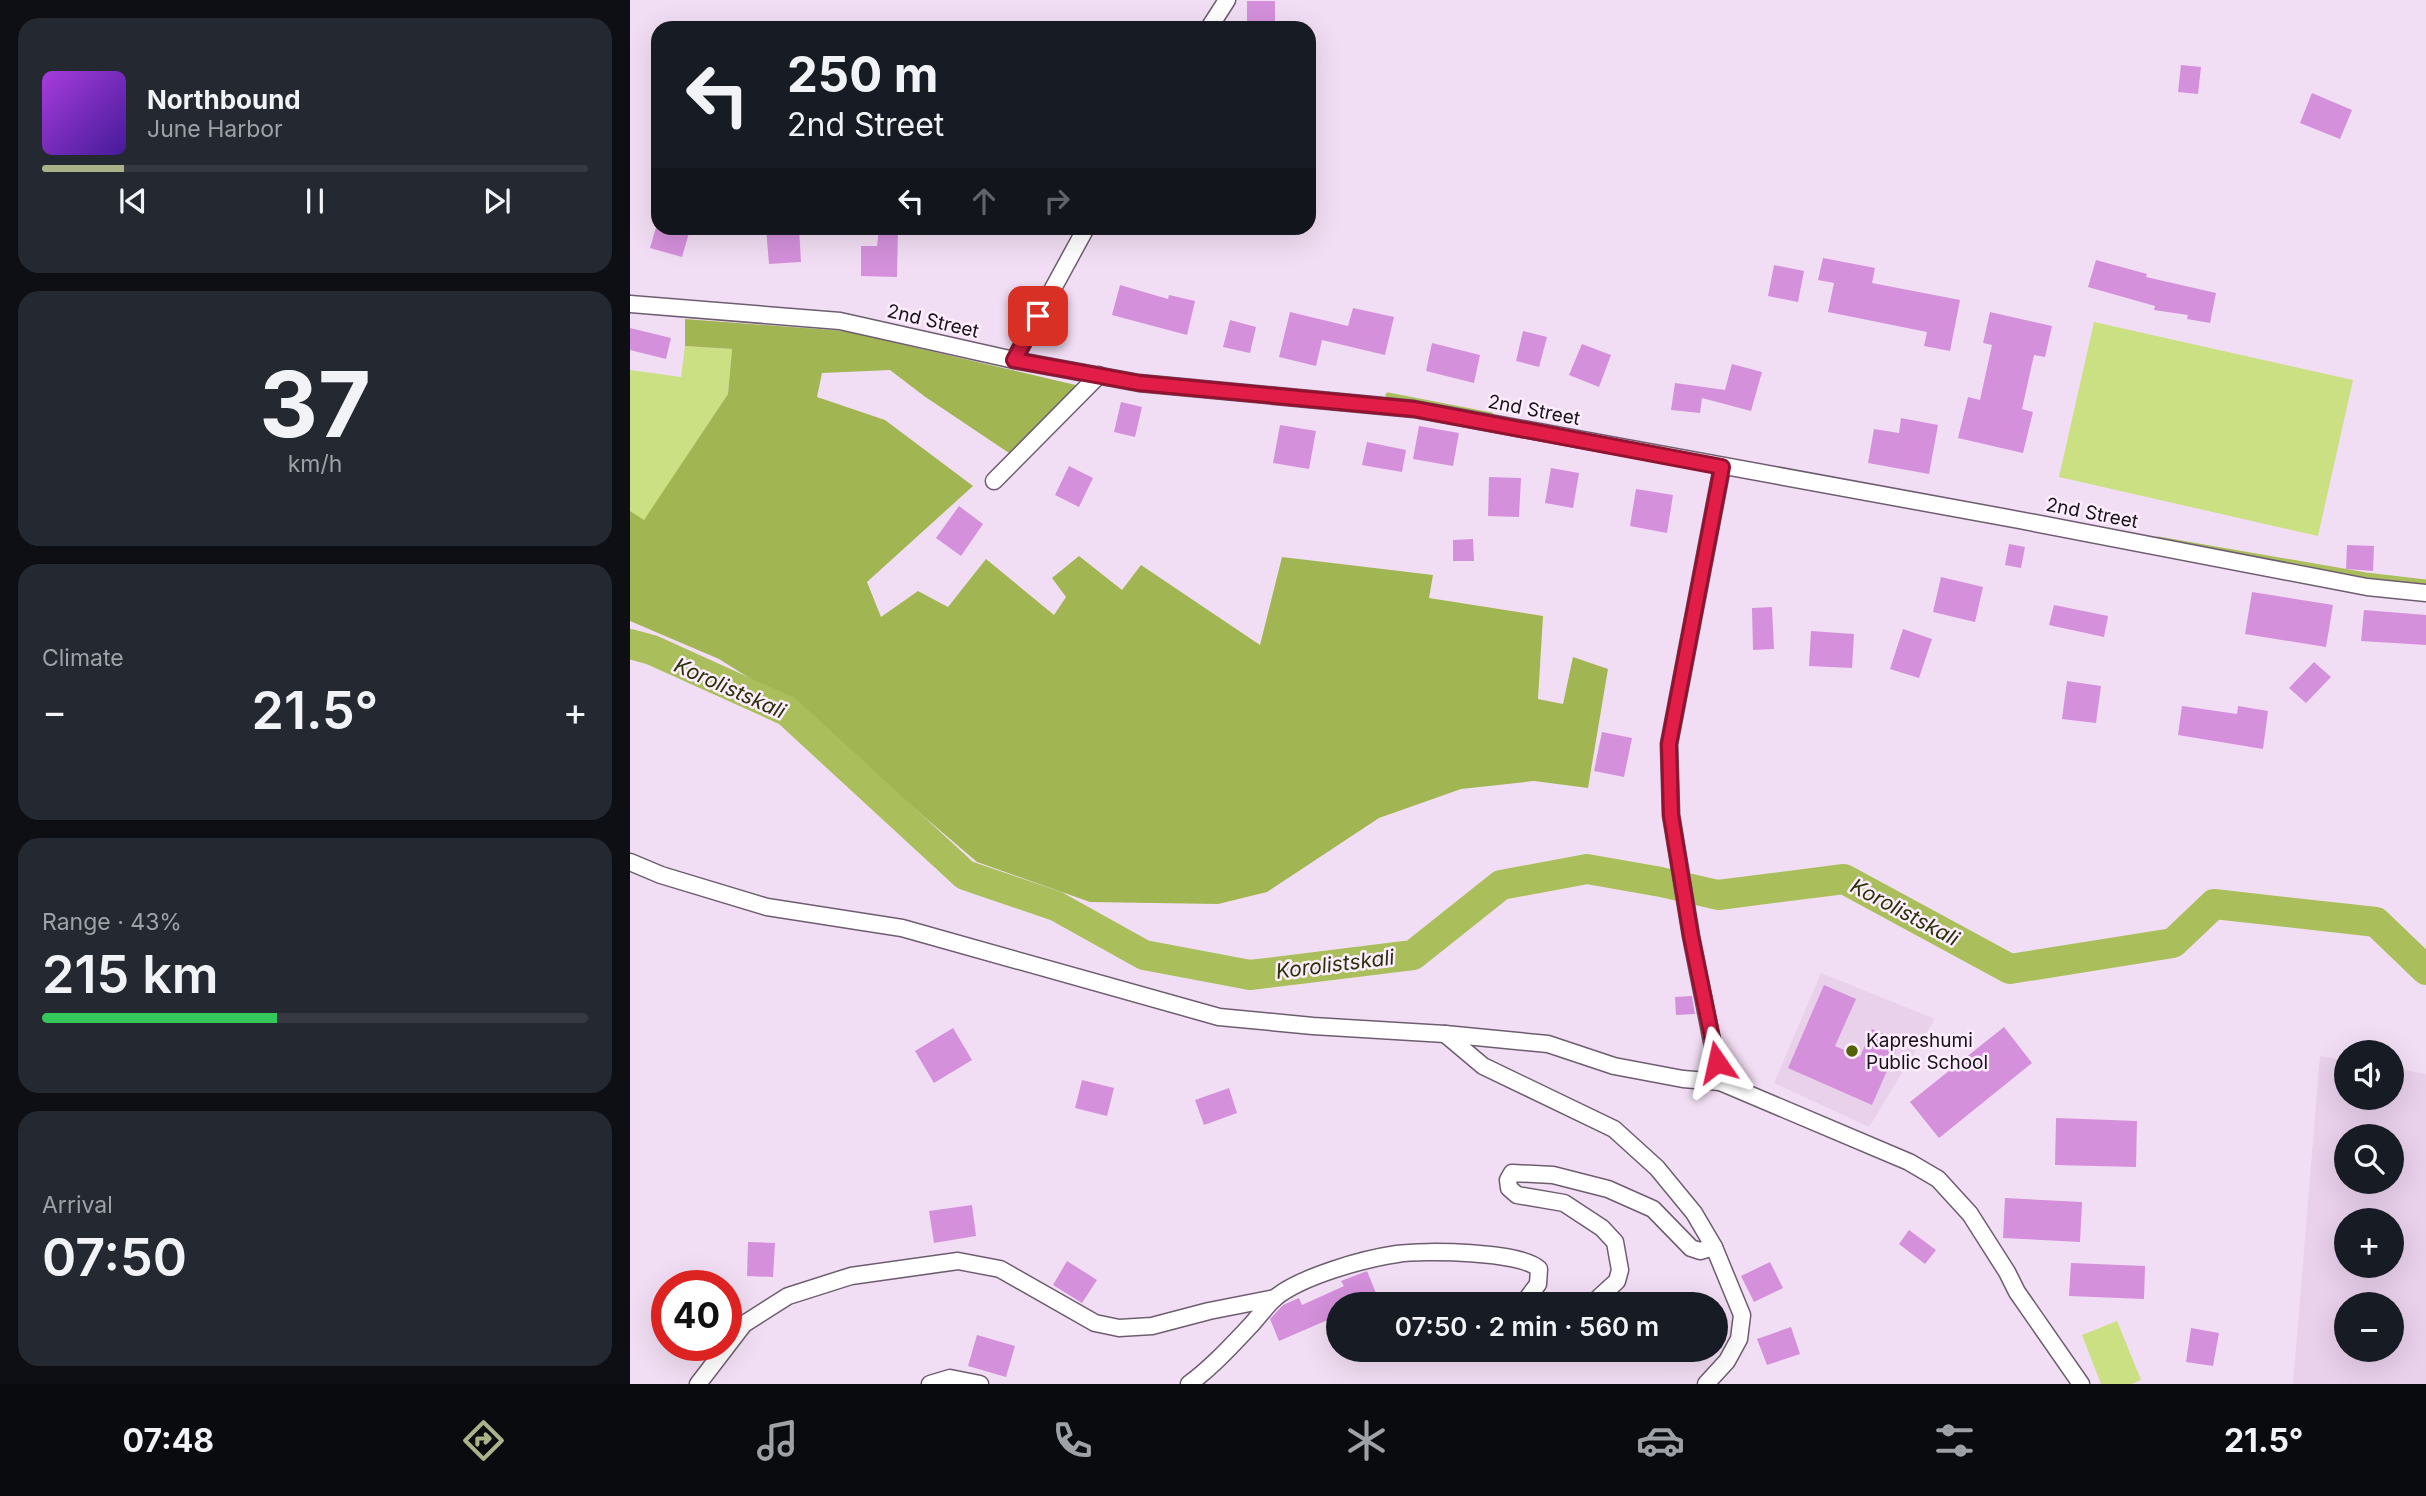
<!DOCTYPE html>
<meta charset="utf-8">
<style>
:root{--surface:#171b24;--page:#242831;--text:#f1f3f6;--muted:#9ea1a6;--line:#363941;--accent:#aab28a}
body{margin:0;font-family:Inter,sans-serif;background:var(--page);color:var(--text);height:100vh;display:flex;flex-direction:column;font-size:26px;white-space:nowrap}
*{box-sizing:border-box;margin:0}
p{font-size:23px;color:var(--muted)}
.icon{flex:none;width:38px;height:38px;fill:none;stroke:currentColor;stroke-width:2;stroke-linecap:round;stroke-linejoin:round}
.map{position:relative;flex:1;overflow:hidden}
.side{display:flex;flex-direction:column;gap:18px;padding:18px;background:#0d0f14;width:630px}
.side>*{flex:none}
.guide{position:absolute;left:21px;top:21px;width:665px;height:214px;border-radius:21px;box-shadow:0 7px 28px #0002;background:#171b24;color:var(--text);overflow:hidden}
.buttons{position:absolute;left:1704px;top:1040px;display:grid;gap:14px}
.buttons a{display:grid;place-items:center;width:70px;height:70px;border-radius:50%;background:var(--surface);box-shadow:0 7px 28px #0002;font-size:35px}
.speed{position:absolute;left:21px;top:1270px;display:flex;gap:14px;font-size:35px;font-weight:700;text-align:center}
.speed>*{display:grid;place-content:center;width:91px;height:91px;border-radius:50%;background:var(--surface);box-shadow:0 7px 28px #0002;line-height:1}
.speed .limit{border:10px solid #d22;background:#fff;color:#111}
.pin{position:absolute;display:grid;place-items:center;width:60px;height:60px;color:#fff;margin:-30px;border-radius:14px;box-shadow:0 4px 10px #0006}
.me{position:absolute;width:77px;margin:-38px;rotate:349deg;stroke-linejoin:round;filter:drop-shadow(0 0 5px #0008)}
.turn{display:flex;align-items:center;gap:24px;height:147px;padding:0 21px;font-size:32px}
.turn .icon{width:91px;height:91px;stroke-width:2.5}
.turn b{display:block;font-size:49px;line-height:60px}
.lanes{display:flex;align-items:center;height:66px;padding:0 21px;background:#0003;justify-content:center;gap:35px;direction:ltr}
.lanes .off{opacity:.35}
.big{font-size:52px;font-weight:600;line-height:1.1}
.side .card{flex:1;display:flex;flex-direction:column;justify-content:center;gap:10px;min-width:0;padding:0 24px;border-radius:21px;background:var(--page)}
.side .dial{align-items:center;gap:0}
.dial b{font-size:91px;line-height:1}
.song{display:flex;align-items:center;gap:21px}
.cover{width:84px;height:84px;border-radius:10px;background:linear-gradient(135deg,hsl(280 70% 55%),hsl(260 70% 35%))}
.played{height:7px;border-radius:4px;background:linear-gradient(90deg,var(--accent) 15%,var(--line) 15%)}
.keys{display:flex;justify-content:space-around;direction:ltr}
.heat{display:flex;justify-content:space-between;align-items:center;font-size:38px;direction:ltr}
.charge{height:10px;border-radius:5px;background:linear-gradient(90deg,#34c759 43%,var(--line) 0)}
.trip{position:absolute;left:696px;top:1292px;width:402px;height:70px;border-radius:35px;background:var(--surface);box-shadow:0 7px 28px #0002;font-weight:600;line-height:70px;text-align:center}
.dock{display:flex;height:112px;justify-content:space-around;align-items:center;background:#090b0e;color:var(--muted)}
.dock .icon{width:49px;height:49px}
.dock .on{color:var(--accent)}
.dock b{font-size:32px;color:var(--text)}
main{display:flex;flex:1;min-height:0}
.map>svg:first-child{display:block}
.built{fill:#e9d0eb;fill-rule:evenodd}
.green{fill:#cbe083}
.forest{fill:#a1b652}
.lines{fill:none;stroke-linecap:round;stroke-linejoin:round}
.stream{stroke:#aabf5b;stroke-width:5}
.river{stroke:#aabf5b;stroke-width:30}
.building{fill:#d490db}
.minor-casing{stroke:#6e5d70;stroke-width:19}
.minor{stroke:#fff;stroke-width:16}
.route-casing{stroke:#92132f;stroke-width:18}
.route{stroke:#e11d48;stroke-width:12}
.poi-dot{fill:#536205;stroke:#fdedfe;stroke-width:2.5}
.labels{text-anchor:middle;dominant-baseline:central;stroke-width:5;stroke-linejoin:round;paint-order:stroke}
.street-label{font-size:19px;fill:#181219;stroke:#fdedfe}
.poi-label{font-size:19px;fill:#181219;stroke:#fdedfe;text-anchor:start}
.water-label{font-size:21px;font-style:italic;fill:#2a3207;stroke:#fdedfe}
</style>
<main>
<section class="side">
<div class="card">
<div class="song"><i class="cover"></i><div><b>Northbound</b><p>June Harbor</p></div></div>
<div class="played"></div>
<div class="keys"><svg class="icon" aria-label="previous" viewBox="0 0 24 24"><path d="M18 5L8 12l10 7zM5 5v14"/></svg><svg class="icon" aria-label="pause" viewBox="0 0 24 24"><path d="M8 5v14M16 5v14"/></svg><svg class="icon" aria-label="next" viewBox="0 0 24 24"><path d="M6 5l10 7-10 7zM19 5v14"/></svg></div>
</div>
<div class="card dial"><b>37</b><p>km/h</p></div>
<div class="card"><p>Climate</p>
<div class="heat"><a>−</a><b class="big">21.5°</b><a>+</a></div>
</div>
<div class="card"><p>Range · 43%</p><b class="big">215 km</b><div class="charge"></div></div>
<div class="card"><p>Arrival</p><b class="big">07:50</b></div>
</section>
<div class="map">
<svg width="1796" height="1384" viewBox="0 0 1796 1384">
<rect width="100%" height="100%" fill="#f2def4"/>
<g class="built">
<polygon points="1191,973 1305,1019 1239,1127 1144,1083"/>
<path d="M 1690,1056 L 1717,1061 L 1717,1097 L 1762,1097 L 1762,1068 L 1796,1074 L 1796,1384 L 1663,1384 ZM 1717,1136 L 1762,1136 L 1762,1181 L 1717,1181 ZM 1717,1220 L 1762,1220 L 1762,1265 L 1717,1265 ZM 1717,1304 L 1762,1304 L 1762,1349 L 1717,1349 Z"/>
</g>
<g class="green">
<polygon points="1464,322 1723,380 1688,536 1429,477"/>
<polygon points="55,346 102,349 98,394 14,521 0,511 0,370 51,377"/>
<polygon points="1487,1321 1511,1380 1502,1384 1471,1384 1452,1335"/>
</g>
<polygon class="forest" points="55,319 215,331 450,386 379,453 294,396 260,370 192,373 187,397 255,420 343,486 237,582 251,617 288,591 318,607 356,559 424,615 436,597 422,578 449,556 492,590 511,565 630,645 652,557 803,575 799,598 913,616 908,699 933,704 943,657 978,669 958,788 904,781 831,789 749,818 637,892 588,904 460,902 347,862 167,708 89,659 0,621 0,511 14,520 98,394 102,349 55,346"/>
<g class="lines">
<g class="stream">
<polyline points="758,395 861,415"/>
<polyline points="1528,539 1736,575 1796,582"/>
</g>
<polyline class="river" points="0,644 22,650 157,711 335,875 426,906 514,955 620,975 783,955 871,885 957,869 1031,882 1088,895 1214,879 1380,969 1543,943 1584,904 1746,922 1796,970"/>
</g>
<g class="building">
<rect x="617" y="1" width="28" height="23"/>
<polygon points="1551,65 1571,67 1568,94 1548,92"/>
<polygon points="1682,93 1722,110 1710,139 1670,123"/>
<polygon points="27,224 28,228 39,228 59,233 52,257 20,248"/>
<polygon points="136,228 169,228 171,262 139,264"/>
<polygon points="249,228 268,228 267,277 231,276 231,246 247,246"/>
<polygon points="1193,258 1245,268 1242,283 1330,300 1320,351 1294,346 1297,332 1198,312 1204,283 1188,280"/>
<polygon points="1466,260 1517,274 1516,277 1586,293 1580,323 1557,319 1558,315 1524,310 1525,306 1458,287"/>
<polygon points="1144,265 1174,271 1168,302 1138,296"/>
<polygon points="490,285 538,299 539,295 565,301 557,335 482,315"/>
<polygon points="723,308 764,317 755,355 692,340 686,366 649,357 660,312 718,326"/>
<polygon points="1360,312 1422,326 1415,357 1404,355 1392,409 1403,412 1393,453 1328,438 1338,397 1350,400 1362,345 1353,343"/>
<polygon points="600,320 626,327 620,353 593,347"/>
<polygon points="0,328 41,338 36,359 0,350"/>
<polygon points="893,331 917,337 909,367 886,361"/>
<polygon points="802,343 850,355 844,383 796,371"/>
<polygon points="952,344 981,355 969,387 939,375"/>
<polygon points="1102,364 1132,372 1121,411 1072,398 1070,413 1041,410 1045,383 1095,390"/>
<polygon points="491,402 512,407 505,437 484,432"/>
<polygon points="1271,418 1308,425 1299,474 1238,463 1244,429 1269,433"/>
<polygon points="650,425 686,431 679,469 643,463"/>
<polygon points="789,426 829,433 823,466 783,459"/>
<polygon points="737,442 776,450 772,472 732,465"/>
<polygon points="439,466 463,478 449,507 425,495"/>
<polygon points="921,468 949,473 943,508 915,503"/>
<polygon points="859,477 891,478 889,517 858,516"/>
<polygon points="1006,489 1043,495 1037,533 1000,526"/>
<polygon points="329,506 353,524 331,556 306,538"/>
<polygon points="843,539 844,561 823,561 823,540"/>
<polygon points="1379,544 1395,547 1391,568 1375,565"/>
<polygon points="1717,545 1744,546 1743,571 1716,569"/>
<polygon points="1311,577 1353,587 1345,622 1303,612"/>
<polygon points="1622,592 1703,605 1696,647 1615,634"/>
<polygon points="1424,605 1478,616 1474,637 1419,625"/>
<polygon points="1142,607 1144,649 1123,650 1122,608"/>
<polygon points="1734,610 1796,615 1796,645 1731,641"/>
<polygon points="1273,629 1302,639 1289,678 1260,669"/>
<polygon points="1181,631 1224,634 1222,668 1179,666"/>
<polygon points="1684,662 1701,677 1676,703 1659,688"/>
<polygon points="1437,681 1471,686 1466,723 1432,719"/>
<polygon points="1552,706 1607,714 1608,706 1638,711 1633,749 1548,735"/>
<polygon points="972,732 1002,738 994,777 964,771"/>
<polygon points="1194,985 1226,999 1205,1046 1230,1057 1242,1029 1270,1041 1242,1105 1158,1068"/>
<polygon points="1062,996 1065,1014 1046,1015 1045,997"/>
<polygon points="1374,1027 1402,1063 1309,1138 1280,1102"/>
<polygon points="323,1028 342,1060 304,1083 285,1051"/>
<polygon points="452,1080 484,1088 477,1116 445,1108"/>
<polygon points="599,1088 607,1113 574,1125 565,1100"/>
<polygon points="1426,1118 1507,1121 1506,1167 1425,1165"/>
<polygon points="1375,1198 1452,1202 1450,1242 1373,1238"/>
<polygon points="342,1205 346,1236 304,1243 299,1211"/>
<polygon points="1279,1230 1306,1250 1295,1264 1269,1244"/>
<polygon points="118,1242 145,1243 143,1277 117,1276"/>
<polygon points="437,1261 467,1280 452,1303 423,1285"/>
<polygon points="1140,1262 1153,1288 1124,1302 1111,1276"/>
<polygon points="1441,1263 1515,1266 1514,1299 1439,1296"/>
<polygon points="737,1271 748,1298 734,1304 709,1304 709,1315 649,1341 640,1319 653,1305 669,1298 672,1305 714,1286 711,1281"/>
<polygon points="1161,1327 1170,1354 1137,1365 1127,1339"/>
<polygon points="1561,1328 1589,1333 1583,1366 1556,1362"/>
<polygon points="347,1335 385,1346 376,1377 338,1366"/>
</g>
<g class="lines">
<g class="minor-casing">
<g id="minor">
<polyline points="579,28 597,0"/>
<polyline points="0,304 210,321 384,360 509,383 784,409 1389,520 1737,587 1796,593"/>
<polyline points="384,360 456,228"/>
<polyline points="1092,467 1039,744 1041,815 1061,936 1090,1082 1279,1162 1308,1179 1340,1214 1377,1272 1387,1292 1451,1384"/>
<polyline points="364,481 469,375"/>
<polyline points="0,862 31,875 137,907 272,928 589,1017 683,1026 815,1034 918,1044 984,1066 1053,1079 1090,1082"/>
<polyline points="815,1034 853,1066 984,1129 1027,1168 1064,1213 1084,1247 1112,1315 1109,1339 1097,1361 1076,1384"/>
<polyline points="962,1304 987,1281 990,1270 985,1242 972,1228 934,1203 887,1195 879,1188 878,1180 882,1173 923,1175 978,1189 1023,1209 1061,1248 1070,1251 1084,1247"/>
<polyline points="68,1384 114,1324 158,1296 221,1276 328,1261 370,1269 465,1323 489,1328 522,1326 579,1311 645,1298"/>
<polyline points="300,1384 320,1378 350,1384"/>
<path d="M 559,1384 C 582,1367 601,1346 621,1325 C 629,1316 637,1305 646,1297 C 673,1276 733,1259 767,1254 C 793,1250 891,1251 909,1269 L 908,1284 L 893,1304"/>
</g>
</g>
<use href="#minor" class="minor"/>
</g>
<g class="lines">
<g class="route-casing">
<polyline id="route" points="408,316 384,360 509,383 784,409 1092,467 1039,744 1041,815 1061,936 1087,1062"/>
</g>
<use href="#route" class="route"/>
</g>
<circle class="poi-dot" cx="1222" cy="1051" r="7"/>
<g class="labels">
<g class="street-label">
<text transform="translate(303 321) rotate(13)">2nd Street</text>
<text transform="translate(904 410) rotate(11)">2nd Street</text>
<text transform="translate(1462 513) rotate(11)">2nd Street</text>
</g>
<g class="poi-label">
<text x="1236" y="1040">Kapreshumi<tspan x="1236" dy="22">Public School</tspan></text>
</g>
<g class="water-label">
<text transform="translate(100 688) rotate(24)">Korolistskali</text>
<text transform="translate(1275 912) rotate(28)">Korolistskali</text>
<text transform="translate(705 964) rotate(-7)">Korolistskali</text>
</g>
</g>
</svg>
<div class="buttons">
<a><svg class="icon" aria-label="sound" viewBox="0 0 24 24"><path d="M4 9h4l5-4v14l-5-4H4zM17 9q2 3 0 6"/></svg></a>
<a><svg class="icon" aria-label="search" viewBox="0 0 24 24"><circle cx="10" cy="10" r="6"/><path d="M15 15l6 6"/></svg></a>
<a>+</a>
<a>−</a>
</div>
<div class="speed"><div class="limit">40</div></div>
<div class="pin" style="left:408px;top:316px;background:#d93025"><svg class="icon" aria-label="arrive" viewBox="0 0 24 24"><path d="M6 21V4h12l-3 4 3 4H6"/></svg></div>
<svg class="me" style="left:1087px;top:1062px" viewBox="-20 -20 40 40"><path d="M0-17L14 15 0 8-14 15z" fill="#e11d48" stroke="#fff" stroke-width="4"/></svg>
<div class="trip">07:50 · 2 min · 560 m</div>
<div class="guide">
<div class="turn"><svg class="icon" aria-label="left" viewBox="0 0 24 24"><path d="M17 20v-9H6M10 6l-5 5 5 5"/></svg><div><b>250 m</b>2nd Street</div></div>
<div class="lanes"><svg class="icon" aria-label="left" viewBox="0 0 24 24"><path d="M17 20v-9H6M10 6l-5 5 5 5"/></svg><svg class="icon off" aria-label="ahead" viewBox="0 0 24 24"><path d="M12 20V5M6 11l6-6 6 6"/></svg><svg class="icon off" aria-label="right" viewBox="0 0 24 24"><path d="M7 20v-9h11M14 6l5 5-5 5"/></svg></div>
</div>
</div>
</main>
<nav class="dock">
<b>07:48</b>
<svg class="icon on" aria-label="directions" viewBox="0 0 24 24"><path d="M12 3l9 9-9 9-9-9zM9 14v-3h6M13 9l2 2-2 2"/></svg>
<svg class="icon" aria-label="music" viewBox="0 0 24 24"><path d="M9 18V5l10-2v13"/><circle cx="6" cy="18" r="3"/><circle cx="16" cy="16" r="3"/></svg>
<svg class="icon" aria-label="phone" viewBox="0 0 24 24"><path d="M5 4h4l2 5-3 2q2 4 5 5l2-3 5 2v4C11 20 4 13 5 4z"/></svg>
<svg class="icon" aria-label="climate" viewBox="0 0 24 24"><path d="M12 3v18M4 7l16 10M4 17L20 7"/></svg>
<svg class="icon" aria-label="car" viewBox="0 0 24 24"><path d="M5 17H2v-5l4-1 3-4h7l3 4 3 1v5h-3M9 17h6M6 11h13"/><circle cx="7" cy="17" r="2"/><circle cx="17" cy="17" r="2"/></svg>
<svg class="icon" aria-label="filters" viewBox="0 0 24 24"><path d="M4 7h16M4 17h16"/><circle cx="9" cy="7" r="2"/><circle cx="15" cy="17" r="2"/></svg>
<b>21.5°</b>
</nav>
